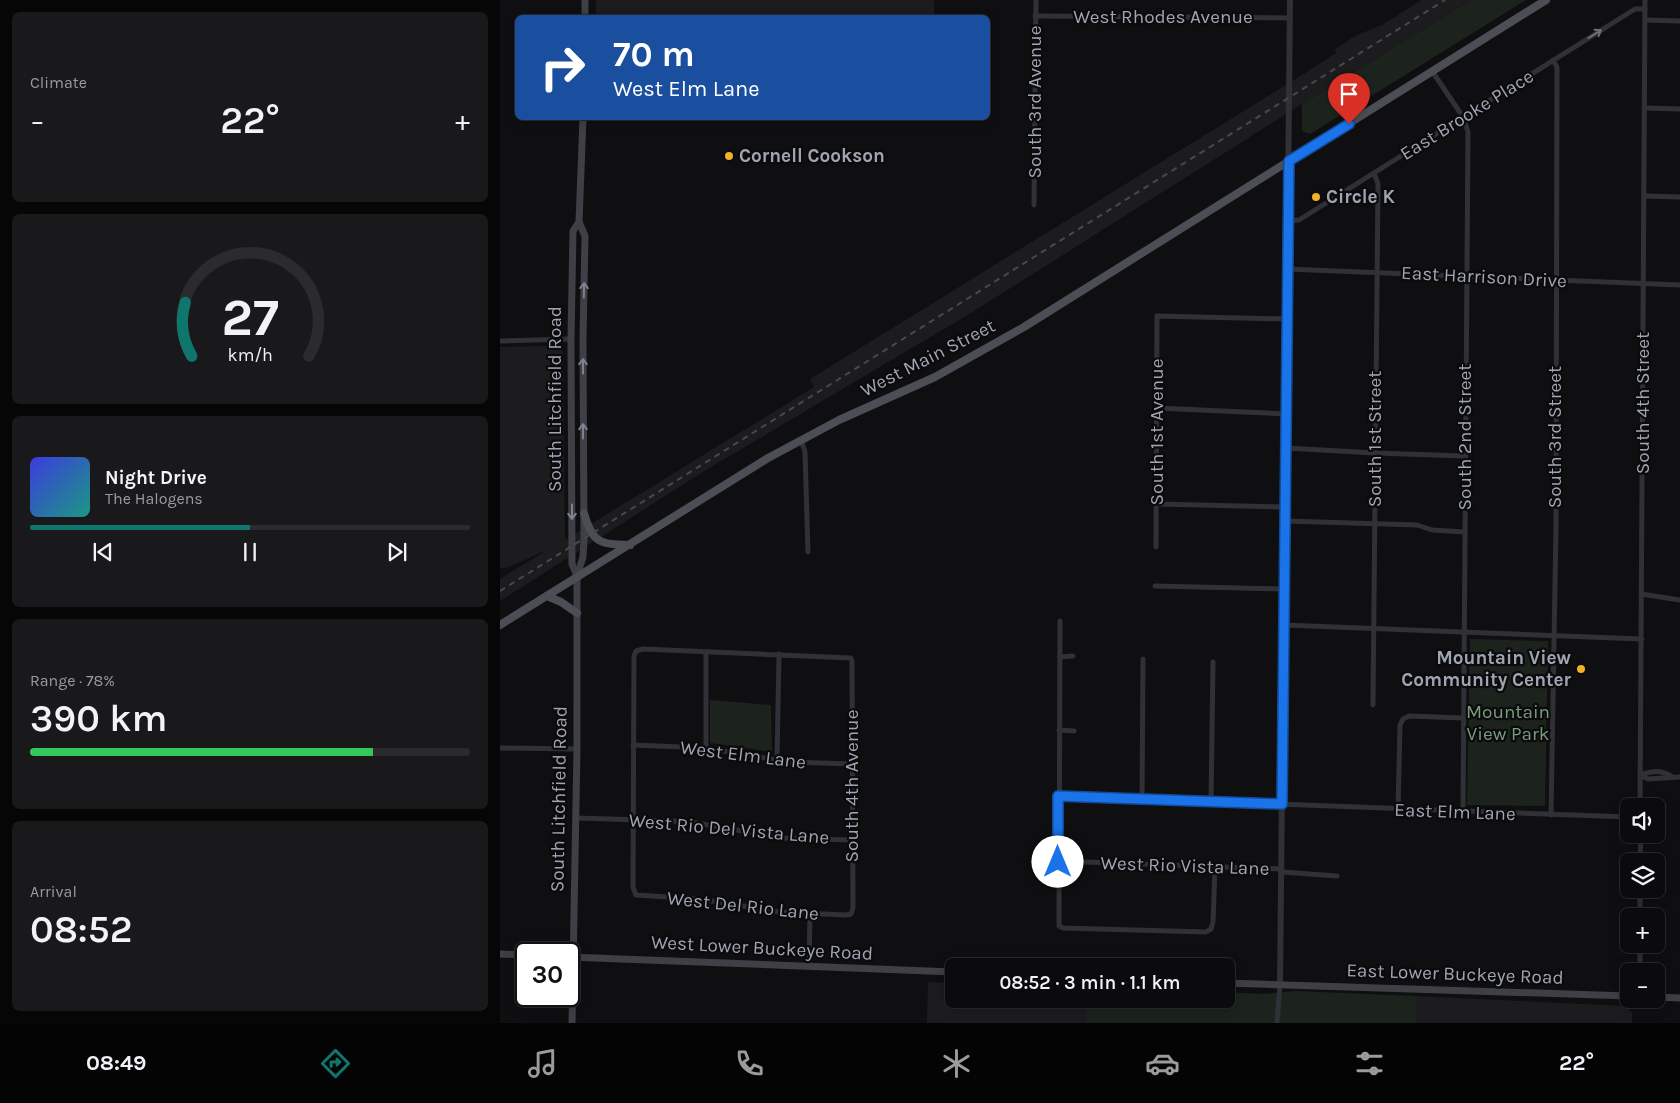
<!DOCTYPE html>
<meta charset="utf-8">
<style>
:root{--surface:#0b0b0d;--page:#19191b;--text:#f1f3f6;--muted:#9a9b9d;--line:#2b2b2e;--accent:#0f766e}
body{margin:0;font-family:Karla,sans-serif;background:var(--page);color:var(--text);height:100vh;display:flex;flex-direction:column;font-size:19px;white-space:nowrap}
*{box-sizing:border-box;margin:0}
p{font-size:16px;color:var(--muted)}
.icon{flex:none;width:28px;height:28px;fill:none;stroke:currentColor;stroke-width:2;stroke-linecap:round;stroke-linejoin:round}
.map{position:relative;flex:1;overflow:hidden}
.side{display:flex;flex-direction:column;gap:12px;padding:12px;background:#060607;width:500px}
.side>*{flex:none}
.guide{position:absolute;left:15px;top:15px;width:475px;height:105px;border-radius:8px;box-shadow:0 2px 12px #0003,0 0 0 1px var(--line);background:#1a4fa0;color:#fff;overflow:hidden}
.buttons{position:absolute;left:1120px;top:798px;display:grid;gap:10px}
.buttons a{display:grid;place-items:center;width:45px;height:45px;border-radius:8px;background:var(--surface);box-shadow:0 2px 12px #0003,0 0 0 1px var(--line);font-size:25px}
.speed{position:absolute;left:15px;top:942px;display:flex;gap:10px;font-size:25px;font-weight:700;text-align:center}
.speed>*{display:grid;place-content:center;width:65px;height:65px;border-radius:50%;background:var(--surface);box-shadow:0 2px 12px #0003,0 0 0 1px var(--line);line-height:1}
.speed .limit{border:2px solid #111;border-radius:8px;background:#fff;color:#111}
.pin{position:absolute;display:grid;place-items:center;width:42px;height:42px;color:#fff;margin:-51px -21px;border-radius:50% 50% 50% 0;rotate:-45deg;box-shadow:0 0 5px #0007}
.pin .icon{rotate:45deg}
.me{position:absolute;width:55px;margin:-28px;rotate:0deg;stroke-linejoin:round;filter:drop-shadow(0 0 4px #0008)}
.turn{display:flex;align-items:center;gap:18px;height:105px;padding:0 15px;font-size:22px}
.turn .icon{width:65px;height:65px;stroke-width:2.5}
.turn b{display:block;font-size:35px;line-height:42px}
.big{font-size:38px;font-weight:600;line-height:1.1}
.side .card{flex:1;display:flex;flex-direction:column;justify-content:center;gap:8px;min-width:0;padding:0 18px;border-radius:8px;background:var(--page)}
.side .dial{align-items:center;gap:0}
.dial svg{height:130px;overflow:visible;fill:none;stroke:var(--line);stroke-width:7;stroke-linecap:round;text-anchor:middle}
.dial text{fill:var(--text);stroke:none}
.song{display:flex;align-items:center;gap:15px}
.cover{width:60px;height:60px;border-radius:8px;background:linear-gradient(135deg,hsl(240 70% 55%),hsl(170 70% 35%))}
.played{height:5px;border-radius:2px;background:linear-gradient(90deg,var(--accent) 50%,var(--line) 50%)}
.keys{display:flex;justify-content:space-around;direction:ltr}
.heat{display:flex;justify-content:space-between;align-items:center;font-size:28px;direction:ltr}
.charge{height:8px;border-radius:4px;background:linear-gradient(90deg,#34c759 78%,var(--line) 0)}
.trip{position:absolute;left:445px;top:958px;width:290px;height:50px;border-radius:8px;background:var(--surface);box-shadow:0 2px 12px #0003,0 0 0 1px var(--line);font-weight:600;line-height:50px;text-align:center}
.tabs{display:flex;height:80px;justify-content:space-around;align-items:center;background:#040405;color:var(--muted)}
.tabs .icon{width:35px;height:35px}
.tabs .selected{color:var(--accent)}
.tabs b{font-size:22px;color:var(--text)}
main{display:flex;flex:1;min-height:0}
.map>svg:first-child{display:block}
.built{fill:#1c1b1e}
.green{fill:#1c231d}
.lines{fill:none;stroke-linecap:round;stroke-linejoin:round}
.minor{stroke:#303136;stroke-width:5}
.tertiary{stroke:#303136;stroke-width:6}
.secondary{stroke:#3e4046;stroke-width:7}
.primary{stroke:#4c4e55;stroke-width:8}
.rail{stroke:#47494f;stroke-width:2;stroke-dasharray:6 5;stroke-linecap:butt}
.oneway{stroke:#6e717a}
.oneway2{stroke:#7e828c}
.route-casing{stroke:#114b97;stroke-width:12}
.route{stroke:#1a73e8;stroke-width:9}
.poi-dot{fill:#f3b226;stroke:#0b0a0c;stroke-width:2}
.labels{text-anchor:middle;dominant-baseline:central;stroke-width:4.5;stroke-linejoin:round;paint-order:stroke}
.street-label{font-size:19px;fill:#a0a5b2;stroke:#0b0a0c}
.poi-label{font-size:19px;font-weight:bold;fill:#a0a5b2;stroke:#0b0a0c;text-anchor:start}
.park-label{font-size:19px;fill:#779e7a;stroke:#0b0a0c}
</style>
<main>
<section class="side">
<div class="card"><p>Climate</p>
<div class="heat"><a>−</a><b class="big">22°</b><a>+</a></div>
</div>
<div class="card dial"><svg viewBox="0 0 100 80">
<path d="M14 69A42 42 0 1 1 86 69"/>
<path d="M14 69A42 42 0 0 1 10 36" stroke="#0f766e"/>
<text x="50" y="56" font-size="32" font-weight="700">27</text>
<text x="50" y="72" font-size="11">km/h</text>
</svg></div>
<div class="card">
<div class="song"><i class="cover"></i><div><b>Night Drive</b><p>The Halogens</p></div></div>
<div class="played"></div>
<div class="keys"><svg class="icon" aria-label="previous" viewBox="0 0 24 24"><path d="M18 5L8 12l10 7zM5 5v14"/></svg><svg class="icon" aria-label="pause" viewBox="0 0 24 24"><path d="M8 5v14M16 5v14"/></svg><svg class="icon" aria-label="next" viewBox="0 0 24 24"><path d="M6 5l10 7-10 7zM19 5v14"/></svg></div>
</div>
<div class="card"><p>Range · 78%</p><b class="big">390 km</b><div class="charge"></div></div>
<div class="card"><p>Arrival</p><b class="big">08:52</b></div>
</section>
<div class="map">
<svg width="1180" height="1023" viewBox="0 0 1180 1023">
<rect width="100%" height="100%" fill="#0f0f11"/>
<g class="built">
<rect x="96" y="0" width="338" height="17"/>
<polygon points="922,0 971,0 802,104 471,313 206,470 0,601 0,579 47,550 9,567 0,569 0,347 48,346 63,351 65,540 314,387 310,379 807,72 837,52 834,50 855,36 882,25"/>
<polygon points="428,982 454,983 454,999 587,999 587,1023 427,1023"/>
<polygon points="916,996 1126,1006 1132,1013 1132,1023 916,1023"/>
</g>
<g class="green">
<polygon points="971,0 1026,0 810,134 802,131 802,104"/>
<polygon points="970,639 1048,641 1045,806 967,805"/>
<polygon points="210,700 271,705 272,752 210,743"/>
<polygon points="795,991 916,996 916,1023 587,1023 587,999 726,999 726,992 764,994"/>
</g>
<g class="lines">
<g class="minor">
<polyline points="535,16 790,18"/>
<polyline points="1145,20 1180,21"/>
<polyline points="932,71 963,117 968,132 963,812"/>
<polyline points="1145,108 1180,109"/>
<polyline points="1145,196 1180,197"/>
<polyline points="534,205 536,0"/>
<polyline points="788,221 799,220 1135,9 1145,9"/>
<polyline points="787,269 1180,285"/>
<polyline points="0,341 71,339"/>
<polyline points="657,408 787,414"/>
<polyline points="301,440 305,452 308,552"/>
<polyline points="786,448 875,453 965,456"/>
<polyline points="657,504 786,507"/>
<polyline points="786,521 917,525 932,530 965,532"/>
<polyline points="656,547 657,316 787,319"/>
<polyline points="655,586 784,589"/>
<polyline points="1141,594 1180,600"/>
<polyline points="560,621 559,926 563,928 706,932 711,929 713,922 715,867"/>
<polyline points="784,625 1142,639"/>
<polygon points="143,649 351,658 352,662 353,908 351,914 346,915 280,912 200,899 136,895 133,887 134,656 136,651"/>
<polyline points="560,657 573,656"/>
<polyline points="873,705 878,184 874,173"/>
<polyline points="559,730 574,731"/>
<polyline points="133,745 206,748 289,762 352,764"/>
<polyline points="0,748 77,749"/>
<polyline points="206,748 206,652"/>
<polyline points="277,760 279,654"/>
<polyline points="1140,775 1148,779 1180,777"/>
<path d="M 1141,775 C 1153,770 1162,770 1173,777"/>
<polyline points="558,796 1129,817"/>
<polyline points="642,800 643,659"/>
<polyline points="711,802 713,662"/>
<polyline points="1140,806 1145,0"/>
<polyline points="898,809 900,725 903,719 909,716 963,718"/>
<polyline points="1051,815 1056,527 1057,67 1053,60"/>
<polyline points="76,818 173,821 196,823 283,838 352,840"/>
<polyline points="558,861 782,869"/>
<polyline points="1140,861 1141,834"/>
<polyline points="782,872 837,876"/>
<polyline points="1140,916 1140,889"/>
<polyline points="309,966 310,914"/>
<polyline points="1140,971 1140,944"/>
<polyline points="777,1023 780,985"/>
</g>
<polyline class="tertiary" points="780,985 790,0"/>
<g class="secondary">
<polyline points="85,18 85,0"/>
<polyline points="77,576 72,564 71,339 73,231 79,222"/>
<polyline points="0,954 26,955"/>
<polyline points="69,957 454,972"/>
<polyline points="726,983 1129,996"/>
<polyline points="1156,997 1180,998"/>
<polyline points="72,1023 77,749 77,576 83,557 84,539 83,339 85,236 79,222 83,118"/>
</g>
<g class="primary">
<path d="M 84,513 C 93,544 100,544 130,545"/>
<polyline points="47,596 61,602 77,613"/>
<polyline points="0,625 268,458 339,420 435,377 524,327 1046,0"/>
</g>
<polyline class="rail" points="0,591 945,0"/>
</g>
<defs><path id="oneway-shaft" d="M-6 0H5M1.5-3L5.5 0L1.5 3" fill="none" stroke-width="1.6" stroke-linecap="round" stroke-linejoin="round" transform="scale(1.25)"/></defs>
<use class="oneway" href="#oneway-shaft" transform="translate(1095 34) rotate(-32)"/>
<g class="oneway2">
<use href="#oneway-shaft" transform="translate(84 290) rotate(-89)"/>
<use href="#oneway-shaft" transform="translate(83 366) rotate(-90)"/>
<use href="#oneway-shaft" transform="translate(83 431) rotate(-90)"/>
<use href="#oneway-shaft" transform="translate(72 512) rotate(90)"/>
</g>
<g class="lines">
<g class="route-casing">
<polyline id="route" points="558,862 558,796 782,804 789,161 849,124"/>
</g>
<use href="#route" class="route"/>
</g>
<g class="poi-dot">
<circle cx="229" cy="156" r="5"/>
<circle cx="816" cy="197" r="5"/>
<circle cx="1081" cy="669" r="5"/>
</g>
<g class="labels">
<g class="street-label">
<text x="663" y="17">West Rhodes Avenue</text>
<text transform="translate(535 102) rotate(-90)">South 3rd Avenue</text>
<text transform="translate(967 115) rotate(-32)">East Brooke Place</text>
<text transform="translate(984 277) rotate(3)">East Harrison Drive</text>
<text transform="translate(428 358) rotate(-27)">West Main Street</text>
<text transform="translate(55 399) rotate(-90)">South Litchfield Road</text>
<text transform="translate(1143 403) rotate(-90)">South 4th Street</text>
<text transform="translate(657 432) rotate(-90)">South 1st Avenue</text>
<text transform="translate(965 437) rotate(-90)">South 2nd Street</text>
<text transform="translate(1055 437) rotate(-90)">South 3rd Street</text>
<text transform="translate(875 439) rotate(-90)">South 1st Street</text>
<text transform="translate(243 755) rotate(7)">West Elm Lane</text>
<text transform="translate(352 786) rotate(-90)">South 4th Avenue</text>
<text transform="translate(59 799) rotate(-89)">South Litchfield Road</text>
<text transform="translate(955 812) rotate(2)">East Elm Lane</text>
<text transform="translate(229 829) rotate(5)">West Rio Del Vista Lane</text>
<text transform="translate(685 866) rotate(2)">West Rio Vista Lane</text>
<text transform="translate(243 906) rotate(6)">West Del Rio Lane</text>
<text transform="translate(262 948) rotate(3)">West Lower Buckeye Road</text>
<text transform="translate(955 974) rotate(2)">East Lower Buckeye Road</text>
</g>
<g class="poi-label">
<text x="239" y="156">Cornell Cookson</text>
<text x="826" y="197">Circle K</text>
<text x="1071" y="658" text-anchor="end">Mountain View<tspan x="1071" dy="22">Community Center</tspan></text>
</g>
<g class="park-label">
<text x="1008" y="712">Mountain<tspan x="1008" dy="22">View Park</tspan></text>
</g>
</g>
</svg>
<div class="buttons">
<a><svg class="icon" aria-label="sound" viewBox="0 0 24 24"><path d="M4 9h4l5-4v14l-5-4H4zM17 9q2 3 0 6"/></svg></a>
<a><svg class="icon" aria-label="layers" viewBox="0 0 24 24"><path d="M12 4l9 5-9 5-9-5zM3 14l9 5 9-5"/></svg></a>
<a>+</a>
<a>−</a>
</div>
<div class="speed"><div class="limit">30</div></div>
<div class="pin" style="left:849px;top:124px;background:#d93025"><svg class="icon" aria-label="arrive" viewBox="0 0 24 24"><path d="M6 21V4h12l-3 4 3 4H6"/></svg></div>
<svg class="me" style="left:558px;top:862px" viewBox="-20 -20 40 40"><circle r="19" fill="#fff"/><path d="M0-13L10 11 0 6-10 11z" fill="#1a73e8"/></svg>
<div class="trip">08:52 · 3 min · 1.1 km</div>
<div class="guide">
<div class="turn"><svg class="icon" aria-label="right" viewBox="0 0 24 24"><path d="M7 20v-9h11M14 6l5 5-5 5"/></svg><div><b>70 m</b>West Elm Lane</div></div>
</div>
</div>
</main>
<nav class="tabs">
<b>08:49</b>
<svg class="icon selected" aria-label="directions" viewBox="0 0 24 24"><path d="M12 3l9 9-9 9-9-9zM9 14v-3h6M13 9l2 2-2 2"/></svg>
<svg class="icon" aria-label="music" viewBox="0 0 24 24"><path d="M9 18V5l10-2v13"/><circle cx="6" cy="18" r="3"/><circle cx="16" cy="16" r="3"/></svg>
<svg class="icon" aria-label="phone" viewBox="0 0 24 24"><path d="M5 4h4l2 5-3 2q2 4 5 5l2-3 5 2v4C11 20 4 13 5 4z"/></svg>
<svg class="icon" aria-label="climate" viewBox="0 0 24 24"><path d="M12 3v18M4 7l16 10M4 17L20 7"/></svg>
<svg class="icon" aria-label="car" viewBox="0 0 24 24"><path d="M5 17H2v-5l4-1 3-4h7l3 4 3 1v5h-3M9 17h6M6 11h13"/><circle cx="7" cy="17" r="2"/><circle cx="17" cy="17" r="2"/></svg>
<svg class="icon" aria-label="filters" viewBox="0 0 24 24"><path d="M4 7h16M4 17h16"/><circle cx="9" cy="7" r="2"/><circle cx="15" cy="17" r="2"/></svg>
<b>22°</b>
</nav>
